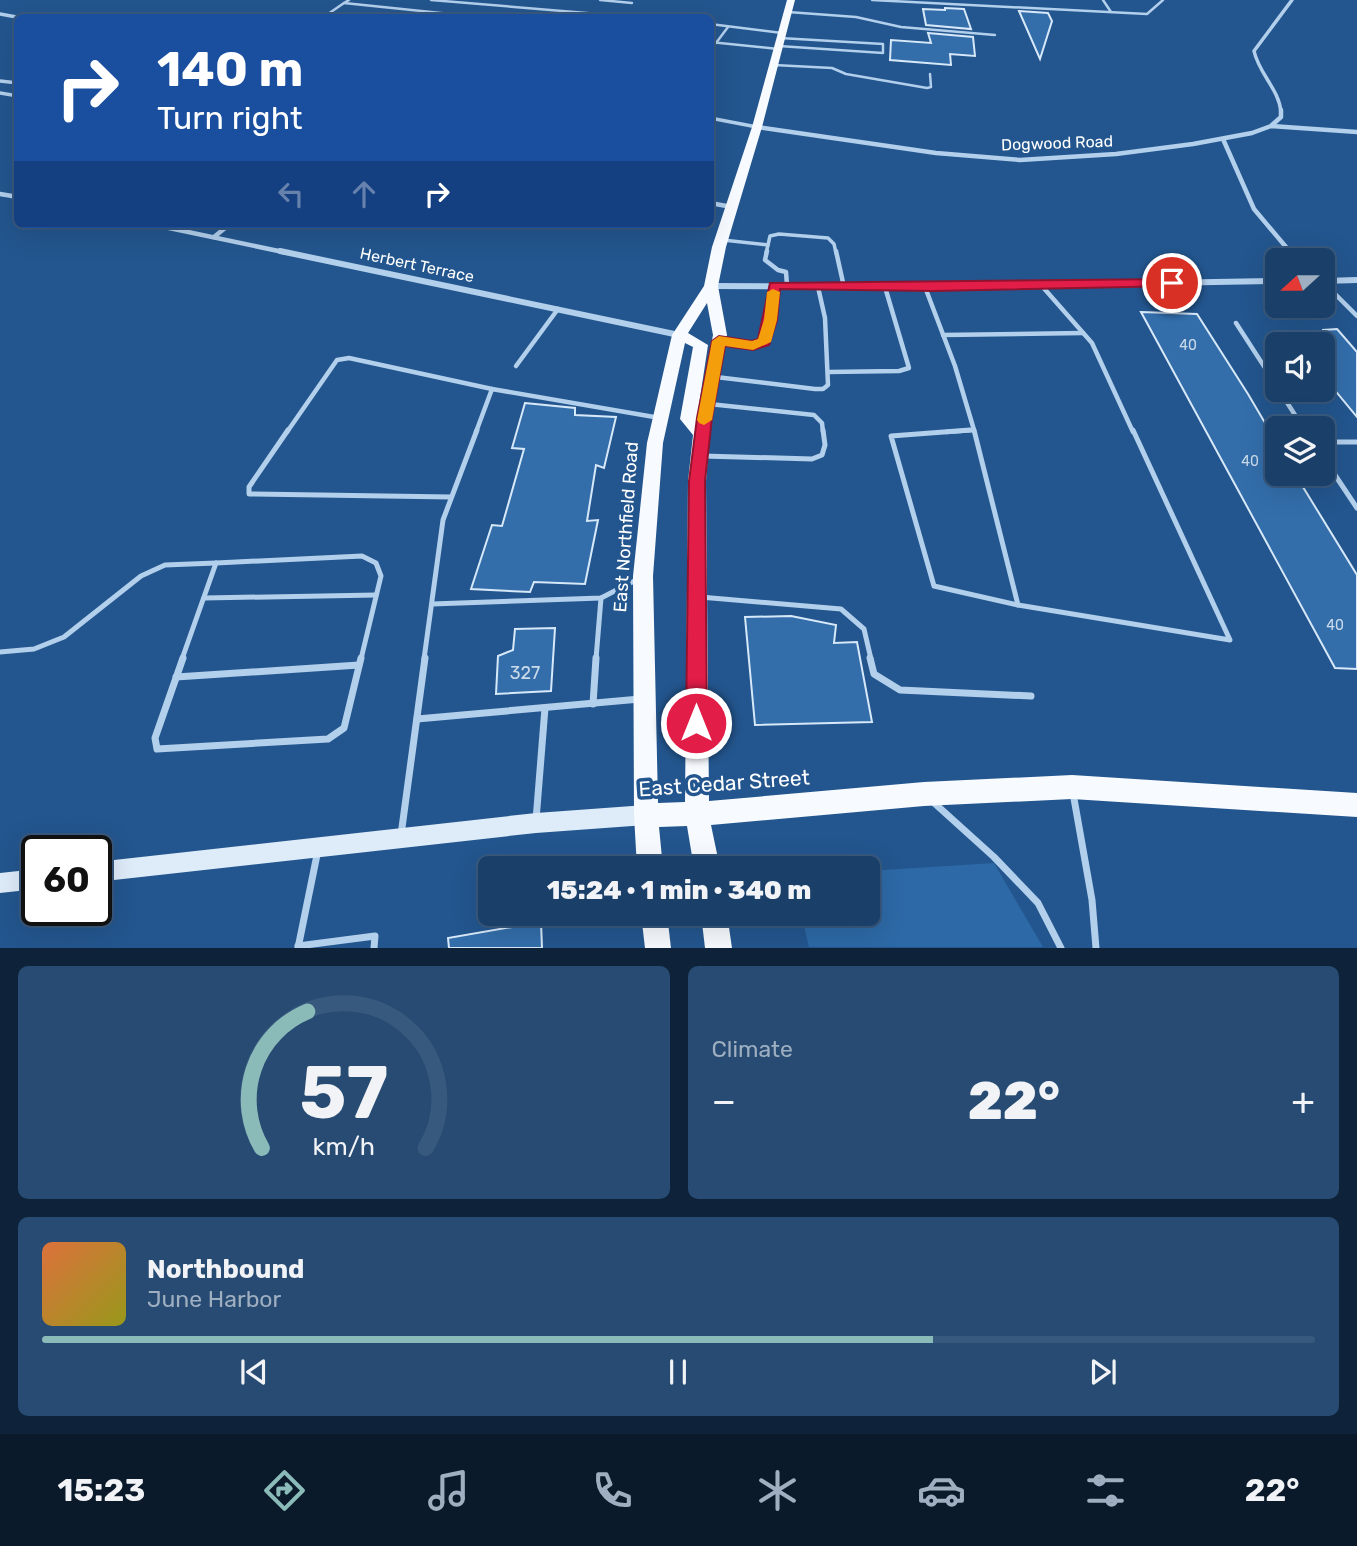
<!DOCTYPE html>
<meta charset="utf-8">
<style>
:root{--surface:#1a406a;--page:#274b72;--text:#f1f3f6;--muted:#9fafc1;--line:#38597e;--accent:#8bbbb9}
body{margin:0;font-family:Rubik,sans-serif;background:var(--page);color:var(--text);height:100vh;display:flex;flex-direction:column;font-size:26px;white-space:nowrap}
*{box-sizing:border-box;margin:0}
p{font-size:23px;color:var(--muted)}
.icon{flex:none;width:38px;height:38px;fill:none;stroke:currentColor;stroke-width:2;stroke-linecap:round;stroke-linejoin:round}
.map{position:relative;height:948px;overflow:hidden}
.sheet{display:flex;flex-direction:column;gap:18px;padding:18px;background:#0e233a;flex:1}
.sheet>*{flex:none}
.banner{position:absolute;left:14px;top:14px;width:700px;height:214px;border-radius:10px;box-shadow:0 7px 28px #0002,0 0 0 2px var(--line);background:#1a4fa0;color:#fff;overflow:hidden}
.needle{width:46px;rotate:249deg}
.controls{position:absolute;left:1265px;top:248px;display:grid;gap:14px}
.controls a{display:grid;place-items:center;width:70px;height:70px;border-radius:10px;background:var(--surface);box-shadow:0 7px 28px #0002,0 0 0 2px var(--line);font-size:35px}
.speed{position:absolute;left:21px;top:835px;display:flex;gap:14px;font-size:35px;font-weight:700;text-align:center}
.speed>*{display:grid;place-content:center;width:91px;height:91px;border-radius:50%;background:var(--surface);box-shadow:0 7px 28px #0002,0 0 0 2px var(--line);line-height:1}
.speed .limit{border:4px solid #111;border-radius:10px;background:#fff;color:#111}
.pin{position:absolute;display:grid;place-items:center;width:60px;height:60px;color:#fff;margin:-30px;border:4px solid #fff;border-radius:50%;box-shadow:0 2px 7px #0007}
.me{position:absolute;width:77px;margin:-38px;rotate:0deg;stroke-linejoin:round;filter:drop-shadow(0 0 5px #0008)}
.turn{display:flex;align-items:center;gap:24px;height:147px;padding:0 28px;font-size:32px}
.turn .icon{width:91px;height:91px;stroke-width:2.5}
.turn b{display:block;font-size:49px;line-height:60px}
.lanes{display:flex;align-items:center;height:66px;padding:0 28px;background:#0003;justify-content:center;gap:35px;direction:ltr}
.lanes .off{opacity:.35}
.big{font-size:52px;font-weight:800;line-height:1.1}
.sheet .widget{flex:1;display:flex;flex-direction:column;justify-content:center;gap:10px;min-width:0;padding:0 24px;border-radius:10px;background:var(--page)}
.sheet .dial{align-items:center;gap:0}
.dial svg{height:182px;overflow:visible;fill:none;stroke:var(--line);stroke-width:7;stroke-linecap:round;text-anchor:middle}
.dial text{fill:var(--text);stroke:none}
.song{display:flex;align-items:center;gap:21px}
.cover{width:84px;height:84px;border-radius:10px;background:linear-gradient(135deg,hsl(20 70% 55%),hsl(60 70% 35%))}
.played{height:7px;border-radius:4px;background:linear-gradient(90deg,var(--accent) 70%,var(--line) 70%)}
.keys{display:flex;justify-content:space-around;direction:ltr}
.heat{display:flex;justify-content:space-between;align-items:center;font-size:38px;direction:ltr}
.sheet .tiles{flex:1;display:grid;gap:18px;grid-template-columns:1fr 1fr}
.widget:last-child{grid-column:span 2}
.trip{position:absolute;left:478px;top:856px;width:402px;height:70px;border-radius:10px;background:var(--surface);box-shadow:0 7px 28px #0002,0 0 0 2px var(--line);font-weight:800;line-height:70px;text-align:center}
.tabs{display:flex;height:112px;justify-content:space-around;align-items:center;background:#0a1a2a;color:var(--muted)}
.tabs .icon{width:49px;height:49px}
.tabs .selected{color:var(--accent)}
.tabs b{font-size:32px;color:var(--text)}
.map>svg:first-child{display:block}
.green{fill:#2d69a6}
.building{fill:#336eab;stroke:#d7e8f9;stroke-width:2}
.lines{fill:none;stroke-linecap:round;stroke-linejoin:round}
.service-far4{stroke:#b2cfec;stroke-width:2.5}
.service-far3{stroke:#b2cfec;stroke-width:3.5}
.service-far2{stroke:#b2cfec;stroke-width:4.5}
.service-far1{stroke:#b2cfec;stroke-width:5}
.service{stroke:#b2cfec;stroke-width:7}
.minor-far2{stroke:#b2cfec;stroke-width:3.5}
.minor-far1{stroke:#b2cfec;stroke-width:4.5}
.minor{stroke:#b2cfec;stroke-width:6}
.secondary{fill:#deebf9;fill-rule:evenodd}
.primary{fill:#f7faff;fill-rule:evenodd}
.route{fill:#e11d48;stroke:#92132f;stroke-width:2}
.slow{fill:#f59e0b}
.labels{text-anchor:middle;dominant-baseline:central;stroke-width:7;stroke-linejoin:round;paint-order:stroke}
.number-label{font-size:14px;fill:#ccdbea}
.far-street-label{font-size:16px;fill:#fff;stroke:#23568e}
.street-label{font-size:18px;fill:#fff;stroke:#23568e}
.near-number-label{font-size:18px;fill:#ccdbea}
.near-street-label{font-size:21px;fill:#fff;stroke:#23568e}
</style>
<div class="map">
<svg width="1357" height="948" viewBox="0 0 1357 948">
<rect width="100%" height="100%" fill="#23568e"/>
<polygon class="green" points="994,863 1043,947 809,947 801,914 868,914 868,871"/>
<g class="building">
<polygon points="945,8 964,9 971,29 926,25 923,9 945,10"/>
<polygon points="1019,11 1048,13 1052,21 1040,59"/>
<polygon points="928,33 973,37 975,56 950,54 951,65 890,60 891,40 931,43"/>
<polygon points="1141,312 1197,314 1248,394 1278,445 1278,474 1295,474 1357,575 1357,669 1335,668"/>
<polygon points="1337,329 1357,352 1357,417 1323,376 1323,330"/>
<polygon points="525,403 575,408 575,415 616,417 604,468 596,465 587,521 598,520 585,584 534,582 530,592 471,589 492,525 502,526 524,449 512,448"/>
<polygon points="791,616 836,625 834,643 857,642 872,722 755,725 745,617"/>
<polygon points="555,628 551,691 496,694 498,656 513,650 515,629"/>
<polygon points="541,922 542,948 449,948 448,938"/>
</g>
<g class="lines">
<g class="service-far4">
<polyline points="349,0 344,3 489,18"/>
<polyline points="431,0 647,18"/>
<polyline points="600,0 632,3"/>
<polyline points="872,0 1147,14 1163,0"/>
<polyline points="1103,0 1111,12"/>
<polyline points="344,3 328,14 365,18"/>
<polyline points="788,12 856,17 901,27 995,35"/>
<polyline points="710,24 782,33"/>
<polyline points="710,42 778,49"/>
<polyline points="716,43 728,27"/>
<polyline points="779,46 883,53 883,44 780,38"/>
<polyline points="774,65 832,68 846,74 927,88 931,87 930,74"/>
</g>
<g class="service-far3">
<polyline points="710,118 757,127"/>
<polyline points="723,240 768,245 766,253"/>
<polyline points="768,245 770,236 779,234 828,238 834,244 836,253"/>
</g>
<g class="service-far2">
<polyline points="767,251 765,260 778,270 786,272 787,285"/>
<polyline points="836,251 844,287"/>
<polyline points="1323,282 1357,316"/>
<polyline points="1041,285 1092,343 1133,432"/>
<polyline points="925,287 955,366 974,430 946,432"/>
<polyline points="1236,323 1278,388"/>
<polyline points="943,335 1083,333"/>
<polyline points="721,341 753,346 764,342 771,320 774,285"/>
<polyline points="516,366 558,309"/>
<polyline points="828,372 899,371 909,368 885,287"/>
<polyline points="716,377 815,389 823,389 828,385 825,318 818,287"/>
<polyline points="1279,390 1304,429"/>
<polyline points="709,404 814,415 822,423 823,432"/>
<polyline points="287,432 337,360 349,358 492,389"/>
<polyline points="476,432 492,389 660,418"/>
</g>
<g class="service-far1">
<polyline points="288,430 249,487 249,494 451,497"/>
<polyline points="970,430 891,436 934,586 1018,605 1230,640 1133,430"/>
<polyline points="974,430 1018,605"/>
<polyline points="1323,442 1357,442"/>
<polyline points="703,456 812,459 822,455 825,445 823,430"/>
<polyline points="1323,457 1357,508"/>
<polyline points="216,563 362,556 376,563 381,576 361,659"/>
<polyline points="700,597 841,609 864,629 871,659"/>
<polyline points="204,598 376,595"/>
<polyline points="432,604 601,598 638,579"/>
<polyline points="0,652 34,649 64,637 141,576 165,565 216,563"/>
<polyline points="182,659 216,563"/>
<polyline points="424,659 443,520 477,430"/>
<polyline points="596,659 601,598"/>
</g>
<g class="service">
<polyline points="183,658 155,738 157,749 328,739 344,728 361,658"/>
<polyline points="870,658 874,674 900,690 1031,696"/>
<polyline points="176,677 359,665"/>
<polyline points="593,704 596,658"/>
<polyline points="417,719 640,699"/>
<polyline points="1073,793 1092,900 1096,948"/>
<polyline points="932,801 994,857 1038,903 1061,948"/>
<polyline points="536,820 545,708"/>
<polyline points="401,835 425,658"/>
<polyline points="298,946 375,936 374,948"/>
<polyline points="298,948 318,850"/>
</g>
<g class="minor-far2">
<polyline points="0,14 22,18"/>
<polyline points="0,81 18,83"/>
<polyline points="0,93 18,96"/>
<path d="M 1281,112 C 1279,89 1259,74 1254,51 L 1292,0"/>
</g>
<g class="minor-far1">
<polyline points="1272,125 1281,117 1281,110"/>
<polyline points="757,127 936,153 1020,160 1116,154 1193,144 1252,133 1271,126 1357,132"/>
<polyline points="1223,139 1254,209 1291,253"/>
<polyline points="0,194 18,197"/>
<polyline points="710,203 732,207"/>
<polyline points="150,224 288,253"/>
<polyline points="214,237 230,224"/>
</g>
<g class="minor">
<polyline points="280,251 679,335"/>
<polyline points="1290,251 1295,261"/>
<polyline points="1323,281 1357,280"/>
<polyline points="712,286 933,287 1278,281"/>
</g>
<g class="secondary">
<polygon points="646,805 653,808 656,815 653,822 646,825 536,833 96,882 96,862 536,813"/>
<polygon points="37,869 37,889 0,893 0,873"/>
</g>
<g class="primary">
<path d="M 787,0 L 795,0 L 762,127 L 726,247 L 718,286 L 727,335 L 710,433 L 706,481 L 709,801 L 924,782 L 1072,775 L 1357,793 L 1357,817 L 1072,799 L 924,806 L 711,825 L 720,868 L 694,868 L 687,826 L 659,827 L 663,868 L 637,868 L 634,815 L 633,576 L 647,443 L 672,335 L 704,286 L 712,247 L 752,127 ZM 707,303 L 713,335 L 697,418 L 708,345 L 688,333 ZM 685,343 L 693,347 L 680,419 L 693,435 L 688,481 L 685,802 L 658,803 L 653,576 L 663,443 Z"/>
<polygon points="641,914 667,914 671,948 645,948"/>
<polygon points="701,914 727,914 732,948 705,948"/>
</g>
</g>
<polygon class="route" points="1172,279 1179,283 1177,286 933,291 780,289 777,320 769,345 753,350 725,346 712,418 705,481 707,723 704,730 696,733 689,730 686,723 689,481 697,418 712,341 719,336 752,341 758,339 770,283"/>
<polygon class="slow" points="773,289 780,292 777,320 771,342 753,350 725,346 712,420 704,425 699,423 697,420 712,341 719,336 752,341 758,339 764,320 767,292"/>
<g class="labels">
<g class="number-label">
<text x="1188" y="345">40</text>
<text x="1250" y="461">40</text>
<text x="1335" y="625">40</text>
</g>
<g class="far-street-label">
<text transform="translate(1057 143) rotate(-2)">Dogwood Road</text>
<text transform="translate(417 265) rotate(12)">Herbert Terrace</text>
</g>
<g class="street-label">
<text transform="translate(626 527) rotate(-86)">East Northfield Road</text>
</g>
<g class="near-number-label">
<text x="525" y="673">327</text>
</g>
<g class="near-street-label">
<text transform="translate(724 783) rotate(-4)">East Cedar Street</text>
</g>
</g>
</svg>
<div class="controls">
<a><svg class="needle" viewBox="-14 -14 28 28"><path d="M0-13l5 13h-10z" fill="#e53935"/><path d="M0 13l5-13h-10z" fill="#9fafc1"/></svg></a>
<a><svg class="icon" aria-label="sound" viewBox="0 0 24 24"><path d="M4 9h4l5-4v14l-5-4H4zM17 9q2 3 0 6"/></svg></a>
<a><svg class="icon" aria-label="layers" viewBox="0 0 24 24"><path d="M12 4l9 5-9 5-9-5zM3 14l9 5 9-5"/></svg></a>
</div>
<div class="speed"><div class="limit">60</div></div>
<div class="pin" style="left:1172px;top:283px;background:#d93025"><svg class="icon" aria-label="arrive" viewBox="0 0 24 24"><path d="M6 21V4h12l-3 4 3 4H6"/></svg></div>
<svg class="me" style="left:696px;top:723px" viewBox="-20 -20 40 40"><circle r="17" fill="#e11d48" stroke="#fff" stroke-width="3"/><path d="M0-11L8 9 0 5-8 9z" fill="#fff"/></svg>
<div class="trip">15:24 · 1 min · 340 m</div>
<div class="banner">
<div class="turn"><svg class="icon" aria-label="right" viewBox="0 0 24 24"><path d="M7 20v-9h11M14 6l5 5-5 5"/></svg><div><b>140 m</b>Turn right</div></div>
<div class="lanes"><svg class="icon off" aria-label="left" viewBox="0 0 24 24"><path d="M17 20v-9H6M10 6l-5 5 5 5"/></svg><svg class="icon off" aria-label="ahead" viewBox="0 0 24 24"><path d="M12 20V5M6 11l6-6 6 6"/></svg><svg class="icon" aria-label="right" viewBox="0 0 24 24"><path d="M7 20v-9h11M14 6l5 5-5 5"/></svg></div>
</div>
</div>
<section class="sheet">
<div class="tiles">
<div class="widget dial"><svg viewBox="0 0 100 80">
<path d="M14 69A42 42 0 1 1 86 69"/>
<path d="M14 69A42 42 0 0 1 34 9" stroke="#8bbbb9"/>
<text x="50" y="56" font-size="32" font-weight="700">57</text>
<text x="50" y="72" font-size="11">km/h</text>
</svg></div>
<div class="widget"><p>Climate</p>
<div class="heat"><a>−</a><b class="big">22°</b><a>+</a></div>
</div>
<div class="widget">
<div class="song"><i class="cover"></i><div><b>Northbound</b><p>June Harbor</p></div></div>
<div class="played"></div>
<div class="keys"><svg class="icon" aria-label="previous" viewBox="0 0 24 24"><path d="M18 5L8 12l10 7zM5 5v14"/></svg><svg class="icon" aria-label="pause" viewBox="0 0 24 24"><path d="M8 5v14M16 5v14"/></svg><svg class="icon" aria-label="next" viewBox="0 0 24 24"><path d="M6 5l10 7-10 7zM19 5v14"/></svg></div>
</div>
</div>
</section>
<nav class="tabs">
<b>15:23</b>
<svg class="icon selected" aria-label="directions" viewBox="0 0 24 24"><path d="M12 3l9 9-9 9-9-9zM9 14v-3h6M13 9l2 2-2 2"/></svg>
<svg class="icon" aria-label="music" viewBox="0 0 24 24"><path d="M9 18V5l10-2v13"/><circle cx="6" cy="18" r="3"/><circle cx="16" cy="16" r="3"/></svg>
<svg class="icon" aria-label="phone" viewBox="0 0 24 24"><path d="M5 4h4l2 5-3 2q2 4 5 5l2-3 5 2v4C11 20 4 13 5 4z"/></svg>
<svg class="icon" aria-label="climate" viewBox="0 0 24 24"><path d="M12 3v18M4 7l16 10M4 17L20 7"/></svg>
<svg class="icon" aria-label="car" viewBox="0 0 24 24"><path d="M5 17H2v-5l4-1 3-4h7l3 4 3 1v5h-3M9 17h6M6 11h13"/><circle cx="7" cy="17" r="2"/><circle cx="17" cy="17" r="2"/></svg>
<svg class="icon" aria-label="filters" viewBox="0 0 24 24"><path d="M4 7h16M4 17h16"/><circle cx="9" cy="7" r="2"/><circle cx="15" cy="17" r="2"/></svg>
<b>22°</b>
</nav>
